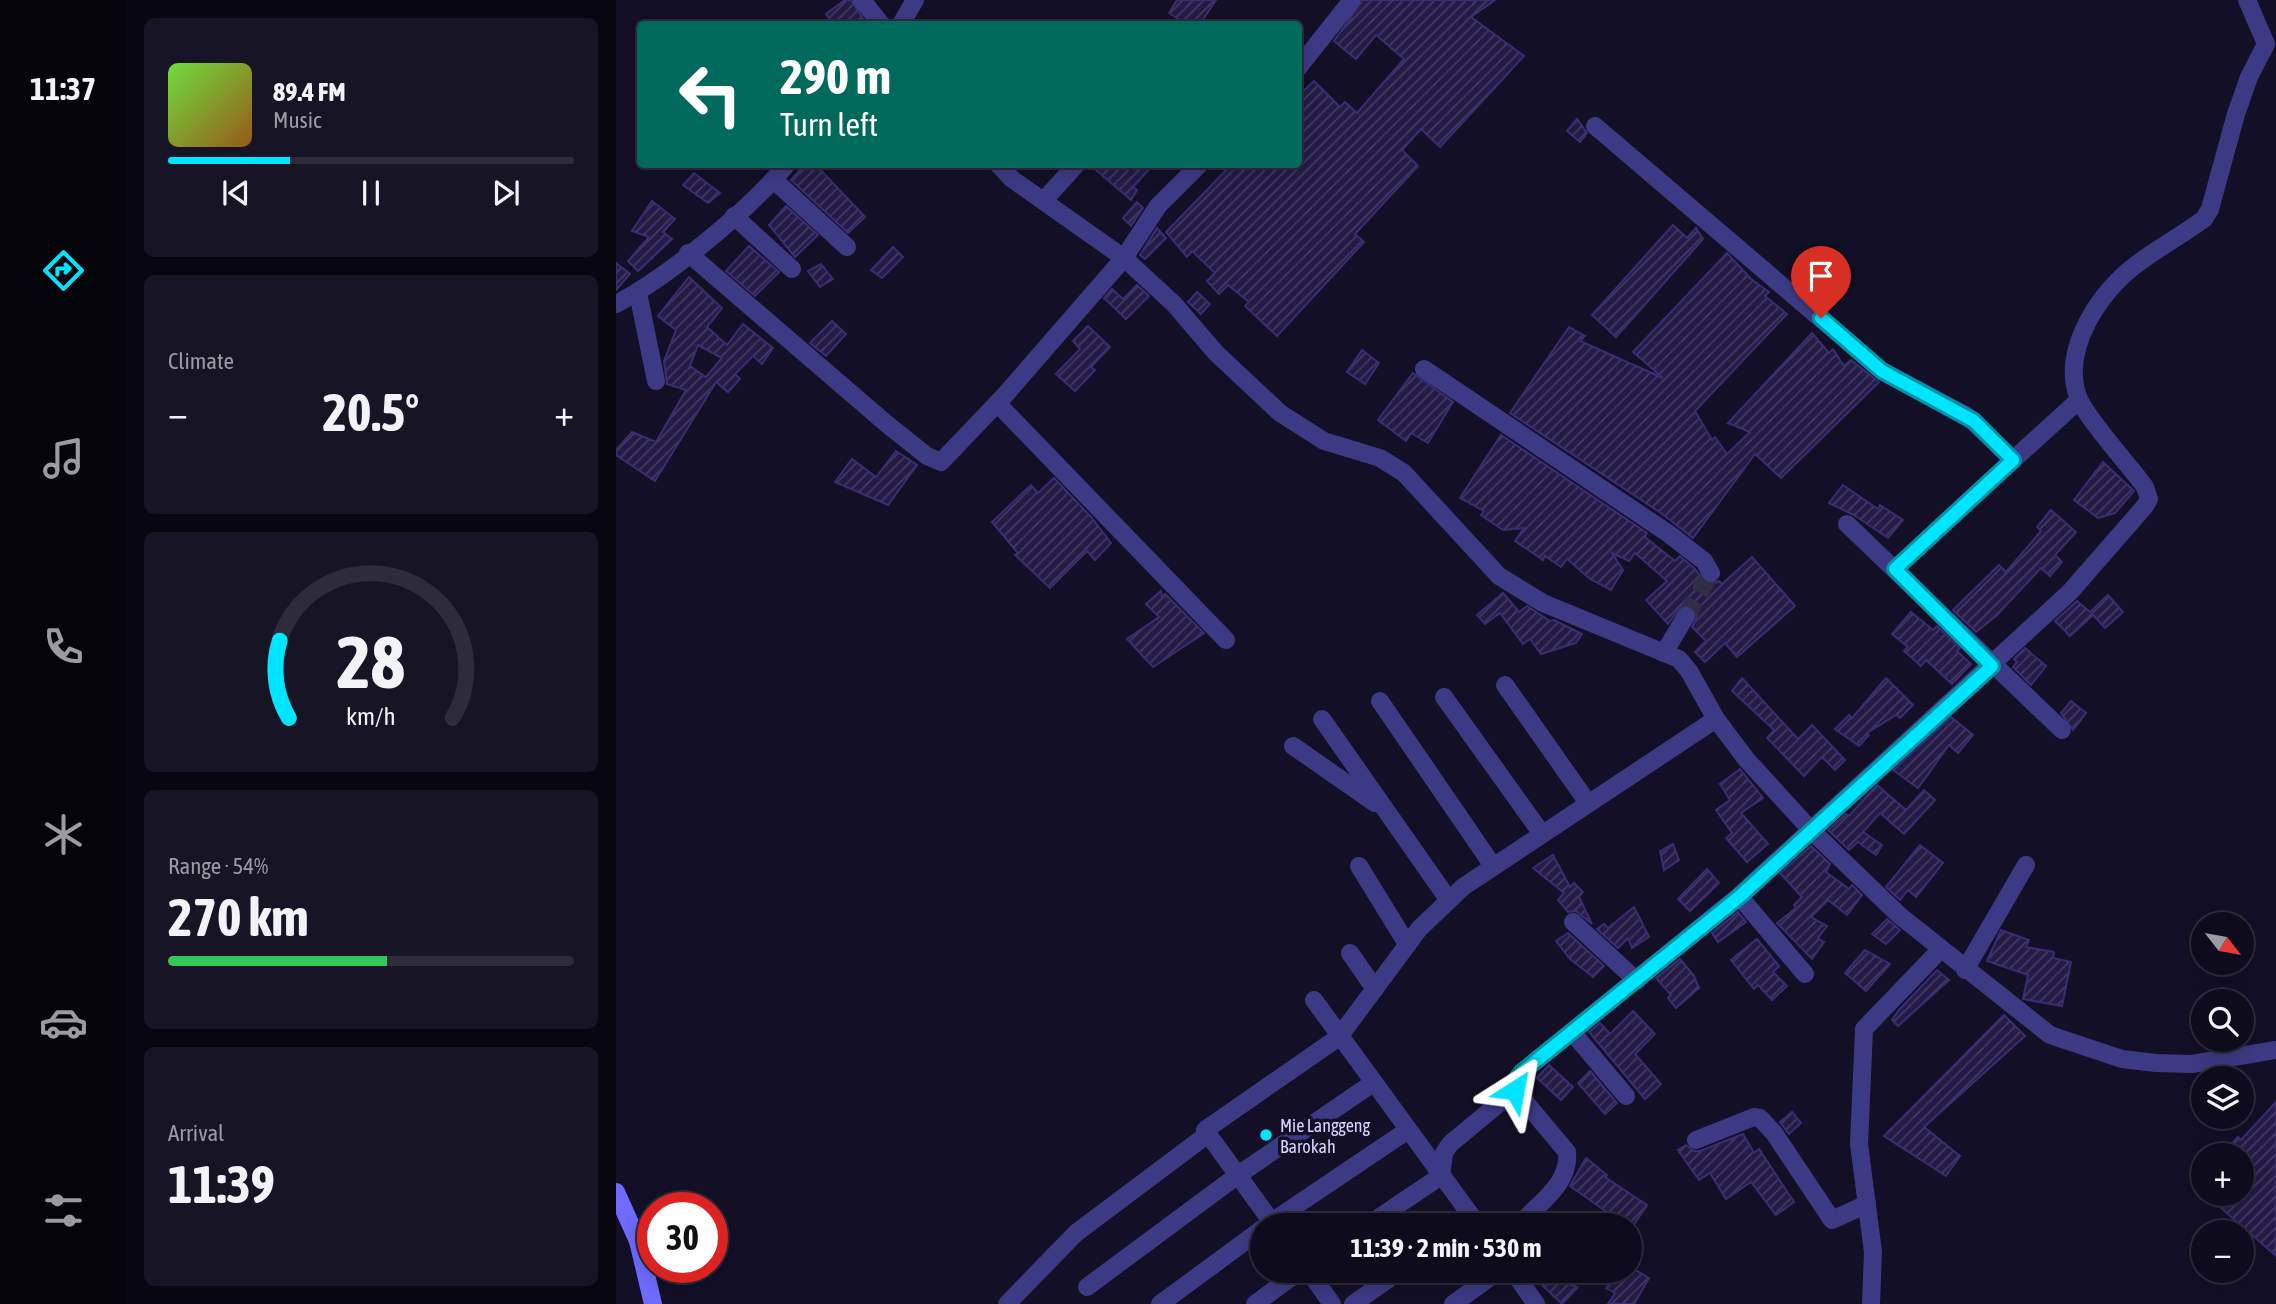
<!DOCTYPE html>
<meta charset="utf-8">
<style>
:root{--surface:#0e0b1c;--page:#171425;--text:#f1f3f6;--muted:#9b9ba3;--line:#2e2b3b;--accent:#00e5ff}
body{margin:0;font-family:"Asap Condensed",sans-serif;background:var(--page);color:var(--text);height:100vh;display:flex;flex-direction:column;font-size:26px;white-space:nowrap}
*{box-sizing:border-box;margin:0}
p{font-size:23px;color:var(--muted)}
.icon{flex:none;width:38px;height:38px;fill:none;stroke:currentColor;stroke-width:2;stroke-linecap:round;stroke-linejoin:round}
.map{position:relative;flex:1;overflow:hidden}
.panel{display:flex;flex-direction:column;gap:18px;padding:18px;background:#08060f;width:490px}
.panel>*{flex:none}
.hud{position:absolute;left:21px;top:21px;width:665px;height:147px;border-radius:7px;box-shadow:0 4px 18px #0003,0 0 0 2px var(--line);background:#00695c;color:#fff;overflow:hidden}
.needle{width:46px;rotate:121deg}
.fabs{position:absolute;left:1575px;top:912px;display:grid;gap:14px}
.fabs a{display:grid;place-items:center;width:63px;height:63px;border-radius:50%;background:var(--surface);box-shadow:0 4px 18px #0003,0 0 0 2px var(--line);font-size:35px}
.speed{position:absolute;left:21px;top:1192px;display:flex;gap:14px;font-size:35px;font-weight:700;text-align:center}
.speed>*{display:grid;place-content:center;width:91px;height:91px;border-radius:50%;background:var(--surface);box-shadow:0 4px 18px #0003,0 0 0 2px var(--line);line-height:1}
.speed .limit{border:10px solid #d22;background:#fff;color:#111}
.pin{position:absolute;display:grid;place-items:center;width:60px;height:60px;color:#fff;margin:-72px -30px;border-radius:50% 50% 50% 0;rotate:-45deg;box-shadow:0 0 7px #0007}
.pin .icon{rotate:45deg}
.me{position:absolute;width:77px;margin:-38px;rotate:34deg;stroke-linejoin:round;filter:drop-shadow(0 0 5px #0008)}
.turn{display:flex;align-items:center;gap:24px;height:147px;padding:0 28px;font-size:32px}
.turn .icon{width:91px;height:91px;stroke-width:2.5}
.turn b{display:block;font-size:49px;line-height:60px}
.big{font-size:52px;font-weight:700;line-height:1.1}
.panel .widget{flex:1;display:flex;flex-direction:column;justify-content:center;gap:10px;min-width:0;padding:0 24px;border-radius:10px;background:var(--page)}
.panel .dial{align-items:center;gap:0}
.dial svg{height:182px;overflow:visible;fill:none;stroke:var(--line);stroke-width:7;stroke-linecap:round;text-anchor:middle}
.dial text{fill:var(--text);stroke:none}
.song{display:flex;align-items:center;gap:21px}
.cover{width:84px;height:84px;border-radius:10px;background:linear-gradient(135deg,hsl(100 70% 55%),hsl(30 70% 35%))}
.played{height:7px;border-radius:4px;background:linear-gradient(90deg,var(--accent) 30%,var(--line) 30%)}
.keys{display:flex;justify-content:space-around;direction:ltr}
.heat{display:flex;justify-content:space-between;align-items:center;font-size:38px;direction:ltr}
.charge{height:10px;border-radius:5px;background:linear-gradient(90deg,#34c759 54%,var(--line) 0)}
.trip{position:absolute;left:634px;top:1213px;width:392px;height:70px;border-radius:35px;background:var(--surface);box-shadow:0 4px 18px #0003,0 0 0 2px var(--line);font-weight:700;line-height:70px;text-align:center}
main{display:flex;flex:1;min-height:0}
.tab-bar{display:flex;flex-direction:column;width:126px;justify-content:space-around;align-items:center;background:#06040b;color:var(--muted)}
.tab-bar .icon{width:49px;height:49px}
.tab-bar .on{color:var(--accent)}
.tab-bar b{font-size:32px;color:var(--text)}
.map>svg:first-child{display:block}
.building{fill:url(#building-hatch);stroke:#3b2d73;stroke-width:2;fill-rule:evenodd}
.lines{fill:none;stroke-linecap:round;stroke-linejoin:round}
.street-tunnel{stroke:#312d47;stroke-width:18;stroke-dasharray:18 9;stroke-linecap:butt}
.street{stroke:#3d3a85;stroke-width:18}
.secondary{stroke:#6f6bff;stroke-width:18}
.route-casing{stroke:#0095a6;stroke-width:18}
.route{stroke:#00e5ff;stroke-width:12}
.poi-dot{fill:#00e5ff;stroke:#130f26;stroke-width:2.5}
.labels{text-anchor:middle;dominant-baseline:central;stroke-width:7;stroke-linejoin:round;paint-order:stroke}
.poi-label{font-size:18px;fill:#d9d4ff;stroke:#130f26;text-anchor:start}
</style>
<main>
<nav class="tab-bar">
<b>11:37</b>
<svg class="icon on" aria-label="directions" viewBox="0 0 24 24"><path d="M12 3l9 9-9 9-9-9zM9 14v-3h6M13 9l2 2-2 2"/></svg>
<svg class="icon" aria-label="music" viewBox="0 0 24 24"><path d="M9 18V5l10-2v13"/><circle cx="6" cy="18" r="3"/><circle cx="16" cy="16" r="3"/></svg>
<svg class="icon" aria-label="phone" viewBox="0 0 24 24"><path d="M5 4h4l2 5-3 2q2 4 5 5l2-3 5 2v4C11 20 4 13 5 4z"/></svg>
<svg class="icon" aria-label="climate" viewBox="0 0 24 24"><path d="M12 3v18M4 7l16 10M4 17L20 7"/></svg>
<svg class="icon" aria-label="car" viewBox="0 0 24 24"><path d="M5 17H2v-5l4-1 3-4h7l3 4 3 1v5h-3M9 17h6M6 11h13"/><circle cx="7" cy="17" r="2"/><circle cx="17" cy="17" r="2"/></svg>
<svg class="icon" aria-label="filters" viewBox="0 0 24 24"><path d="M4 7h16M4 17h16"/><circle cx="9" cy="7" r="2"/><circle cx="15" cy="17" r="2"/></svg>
</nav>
<section class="panel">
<div class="widget">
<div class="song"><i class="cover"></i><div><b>89.4 FM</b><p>Music</p></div></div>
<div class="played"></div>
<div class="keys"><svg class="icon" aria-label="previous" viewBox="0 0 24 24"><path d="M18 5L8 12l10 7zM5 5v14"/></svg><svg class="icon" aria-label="pause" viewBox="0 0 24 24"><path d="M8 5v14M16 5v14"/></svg><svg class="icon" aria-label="next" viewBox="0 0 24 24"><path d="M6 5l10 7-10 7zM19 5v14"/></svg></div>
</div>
<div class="widget"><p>Climate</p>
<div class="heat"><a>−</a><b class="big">20.5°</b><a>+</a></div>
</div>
<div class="widget dial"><svg viewBox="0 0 100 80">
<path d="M14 69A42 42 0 1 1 86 69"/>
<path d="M14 69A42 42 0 0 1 10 35" stroke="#00e5ff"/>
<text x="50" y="56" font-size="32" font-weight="700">28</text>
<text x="50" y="72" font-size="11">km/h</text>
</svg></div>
<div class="widget"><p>Range · 54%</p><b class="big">270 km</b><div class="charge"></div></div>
<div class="widget"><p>Arrival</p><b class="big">11:39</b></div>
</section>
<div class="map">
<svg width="1660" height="1304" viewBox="0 0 1660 1304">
<defs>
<pattern id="building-hatch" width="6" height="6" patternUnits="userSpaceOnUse" patternTransform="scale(1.75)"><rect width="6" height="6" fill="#241b47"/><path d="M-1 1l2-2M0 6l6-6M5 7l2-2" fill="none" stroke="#433b63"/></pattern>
</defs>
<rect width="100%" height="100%" fill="#130f26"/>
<g class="building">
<polygon points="229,0 235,0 249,22 217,24 210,14"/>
<polygon points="561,0 600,0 584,24 570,24 553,13"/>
<polygon points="747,0 879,0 855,17 908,56 824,147 805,129 786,150 802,166 739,234 748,242 661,336 629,306 633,302 612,285 603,294 591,281 599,273 576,251 571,257 550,232 616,164 682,164 682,96 698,81 724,107 729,102 741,113 788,59 760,35 740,59 718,41"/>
<polygon points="961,119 971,133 964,142 951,131"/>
<polygon points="189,164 199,164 249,217 232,233 175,180"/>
<polygon points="473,164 538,164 517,187 521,190 515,200"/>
<polygon points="78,173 104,193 92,203 67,185"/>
<polygon points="36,201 59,219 47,232 56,239 22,271 12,261 33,237 16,231"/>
<polygon points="521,202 527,208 515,226 507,218"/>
<polygon points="170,206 202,235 179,257 153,225"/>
<polygon points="1057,225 1071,238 1080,228 1087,239 1000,337 976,315"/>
<polygon points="541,228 550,238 529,259 524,255"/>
<polygon points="133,246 163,272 139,296 110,271"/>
<polygon points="277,247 287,257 266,278 255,270"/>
<polygon points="1111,253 1135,279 1153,292 1149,296 1171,314 1079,411 1096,440 1099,437 1111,454 1134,432 1112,423 1196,333 1213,353 1217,349 1228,366 1235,360 1263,382 1165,478 1139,454 1077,538 1045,513 894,413 953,327 969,336 964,341 1047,378 1017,352"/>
<polygon points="0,263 14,274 0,290"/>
<polygon points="205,264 217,279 204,287 192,271"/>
<path d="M 73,277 L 106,308 L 91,327 L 111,345 L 127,324 L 157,348 L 146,364 L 137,356 L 119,374 L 124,379 L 112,392 L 100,382 L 39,481 L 0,455 L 0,450 L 16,432 L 40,442 L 70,390 L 51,384 L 48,361 L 60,330 L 42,316 ZM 82,345 L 106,358 L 90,377 L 74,366 Z"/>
<polygon points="521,285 533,296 510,319 488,298 496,289 507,299"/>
<polygon points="581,292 594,304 585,314 572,302"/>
<polygon points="216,321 230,334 210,356 194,343"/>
<polygon points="472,326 494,347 475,367 479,370 459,391 440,374 464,349 457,341"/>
<polygon points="746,350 763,363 749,384 731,372"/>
<polygon points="797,373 837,402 812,443 795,433 790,441 762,420"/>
<polygon points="885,435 1031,533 1029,537 1059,561 1064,556 1079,569 1089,582 1096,584 1103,581 1106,584 1136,557 1179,606 1121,657 1109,643 1089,662 1079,652 1090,641 1076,627 1081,617 1080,610 1075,606 1065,606 1052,624 1030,600 1051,581 1019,553 1013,561 996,553 1007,570 995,590 974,579 951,559 945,567 929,556 927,560 899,541 908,528 887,530 865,515 868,511 844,498"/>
<polygon points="280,451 301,465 272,505 219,482 236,459 260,477"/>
<polygon points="1487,462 1518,491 1499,513 1482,518 1458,500"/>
<polygon points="438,478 475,517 495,543 479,560 471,551 434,588 399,555 402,553 376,522 415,485 422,493"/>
<polygon points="1227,485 1262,509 1264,505 1287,520 1272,538 1238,515 1213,503"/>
<polygon points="1435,510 1460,532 1439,555 1446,562 1434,576 1425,568 1380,616 1360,632 1337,610 1383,565 1390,572 1425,531 1421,527"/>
<polygon points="545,591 546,597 549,594 588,633 537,667 511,639 543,617 530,604"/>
<polygon points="887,593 903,612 911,606 934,621 938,620 966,634 960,643 925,654 914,639 907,644 884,613 869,624 861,615"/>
<polygon points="1492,595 1507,612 1489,628 1477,615 1454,636 1439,621 1461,601 1474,612"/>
<polygon points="1295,612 1317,630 1321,626 1344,648 1341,651 1355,664 1336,684 1310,660 1305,666 1288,651 1292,647 1276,634"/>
<polygon points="1409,648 1430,666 1415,685 1397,667 1401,662 1398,659"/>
<polygon points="1126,678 1182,739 1196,725 1229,760 1219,770 1206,757 1188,776 1151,738 1158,730 1116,691"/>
<polygon points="1270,678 1297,705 1284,718 1280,715 1251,733 1253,735 1243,746 1219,729 1233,715 1236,718"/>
<polygon points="1455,701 1470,713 1457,730 1445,713"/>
<polygon points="1335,717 1357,735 1342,753 1333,745 1302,788 1277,770"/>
<polygon points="1124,769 1147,798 1125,813 1152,844 1131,862 1110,838 1116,833 1100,810 1114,800 1104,784"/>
<polygon points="1261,785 1290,810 1308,790 1319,800 1288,834 1264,813 1247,832 1266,845 1260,855 1242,842 1233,850 1212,830 1230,814 1233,816"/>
<polygon points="1057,844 1063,860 1048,870 1044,851"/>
<polygon points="1304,845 1327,863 1300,897 1292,890 1284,900 1270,887"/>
<polygon points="1195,846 1214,864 1210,872 1233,889 1236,885 1246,895 1231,915 1212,900 1195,917 1211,926 1202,938 1208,942 1196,959 1161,923 1180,908 1178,905 1186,897 1164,873"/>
<polygon points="937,855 954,887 958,883 967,892 963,897 976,924 960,911 952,912 942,900 948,893 917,868"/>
<polygon points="1091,869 1103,883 1074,911 1062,899"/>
<polygon points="1018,907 1033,937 1016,948 1012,938 1002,948 981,929 988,924 992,928"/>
<polygon points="1122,912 1130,922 1102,942 1096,933"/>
<polygon points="1271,919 1284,930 1270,944 1256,934"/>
<polygon points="1385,930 1413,940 1410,947 1438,952 1437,958 1455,962 1446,1006 1407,999 1412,975 1371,961"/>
<polygon points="952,933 988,966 977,977 954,959 940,941"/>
<polygon points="1141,939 1163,966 1157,972 1171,986 1156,1000 1142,985 1138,989 1115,960"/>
<polygon points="1249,950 1274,964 1250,991 1229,973"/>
<polygon points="1064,959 1078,976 1083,988 1060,1008 1052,998 1055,995 1040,978"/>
<polygon points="1321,970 1333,980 1282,1026 1276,1020 1283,1010"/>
<polygon points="1017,1011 1039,1034 1019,1054 1045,1084 1029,1099 973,1032 984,1023 994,1034"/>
<polygon points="1388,1015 1409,1036 1308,1127 1344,1156 1330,1176 1268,1136"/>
<polygon points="933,1065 957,1087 945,1100 921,1078"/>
<polygon points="974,1071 1001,1103 989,1114 962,1083"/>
<polygon points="1660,1102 1660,1256 1589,1194 1626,1194 1626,1155 1605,1155 1622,1137 1625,1140"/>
<polygon points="1176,1112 1185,1123 1173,1134 1164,1122"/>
<polygon points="1127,1134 1138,1153 1143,1149 1178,1202 1160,1215 1135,1182 1110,1199 1094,1173 1083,1180 1062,1150 1070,1145 1078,1151 1084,1151"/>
<polygon points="970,1158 991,1175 989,1177 1031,1205 1015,1229 954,1186"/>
<polygon points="1013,1266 1033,1278 1018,1304 992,1304 999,1293 990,1288 994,1282 991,1280 996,1270 1013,1270"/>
<polygon points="936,1270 942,1270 951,1284 962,1287 946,1304 924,1283"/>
</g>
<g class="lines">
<polyline class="street-tunnel" points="1070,616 1095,573"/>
<g class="street">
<polyline points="246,0 265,24"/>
<polyline points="285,24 299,0"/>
<polyline points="682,68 736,0"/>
<polyline points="979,126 1266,371 1351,416 1397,460 1279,569"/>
<polyline points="382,164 396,179 508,258 558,304 600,353 664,413 708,441 764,458 788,473 883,576 927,603 1063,659 1073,671 1100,719 1130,759 1194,829 1283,915 1434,1035 1506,1059 1540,1063 1576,1064 1660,1050"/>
<polyline points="158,180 231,247"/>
<polyline points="429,199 461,164"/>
<polyline points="118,216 176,269"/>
<polyline points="72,253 272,425 311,456 325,462 389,395 508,258 542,206 584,164"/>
<polyline points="22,293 40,381"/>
<path d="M 0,304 C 52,277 133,210 171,164"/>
<polyline points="808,369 1053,534 1088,561 1095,573"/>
<polyline points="381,403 610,640"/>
<polyline points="1397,460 1463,400"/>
<polyline points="1231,524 1446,730"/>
<polyline points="1048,653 1070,616"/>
<polyline points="889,685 972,803"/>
<polyline points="828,697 926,834"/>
<polyline points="764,701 877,866"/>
<polyline points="706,719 832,899"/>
<polyline points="677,746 759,803"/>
<polyline points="743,866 791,944"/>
<polyline points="1123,896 1189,974"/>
<polyline points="957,922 1021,981"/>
<polyline points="734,953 759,989"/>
<polyline points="1349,970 1410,865"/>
<polyline points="698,1000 862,1225"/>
<polyline points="956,1032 1010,1096"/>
<polyline points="1080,1140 1138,1117 1144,1118 1158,1133 1216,1220 1251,1204"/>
<polyline points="651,1225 792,1130"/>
<polyline points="658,1225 589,1130 723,1037 803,929 847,887 1100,719"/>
<polyline points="752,1225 825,1176 828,1153 834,1144 899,1090"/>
<path d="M 912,1225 L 908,1220 C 927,1200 954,1182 951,1152 L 899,1090 L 900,1080 L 906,1072 L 1123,896 L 1454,592 L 1529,506 L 1533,499 L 1529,487 C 1514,466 1470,418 1462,397 C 1445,349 1484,291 1521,264 C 1542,248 1566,235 1588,219 L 1594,209 L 1620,114 L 1633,77 L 1650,44 L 1631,0"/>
<polyline points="692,1270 716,1304"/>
<polyline points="896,1270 920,1304"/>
<polyline points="953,1270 959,1276"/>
<polyline points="471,1287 622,1175 757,1083"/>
<polyline points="391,1304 460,1233 592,1134"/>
<polyline points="544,1304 646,1229"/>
<polyline points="639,1304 685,1270"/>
<polyline points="737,1304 785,1270"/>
<polyline points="837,1304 884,1270"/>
<polyline points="1255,1304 1257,1252 1243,1144 1248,1029 1324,950"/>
</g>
<polyline class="secondary" points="0,1192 22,1241 37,1304"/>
</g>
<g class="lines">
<g class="route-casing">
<polyline id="route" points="899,1090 900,1080 906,1072 1123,897 1376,666 1279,569 1397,460 1358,421 1266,371 1205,318"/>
</g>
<use href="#route" class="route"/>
</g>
<circle class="poi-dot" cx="650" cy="1135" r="7"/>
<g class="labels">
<g class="poi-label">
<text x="664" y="1125">Mie Langgeng<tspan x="664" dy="21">Barokah</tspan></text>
</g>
</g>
</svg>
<div class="fabs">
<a><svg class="needle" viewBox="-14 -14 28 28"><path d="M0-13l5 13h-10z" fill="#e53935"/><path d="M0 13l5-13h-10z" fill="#9b9ba3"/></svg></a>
<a><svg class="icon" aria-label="search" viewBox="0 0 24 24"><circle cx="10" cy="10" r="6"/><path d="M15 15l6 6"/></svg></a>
<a><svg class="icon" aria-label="layers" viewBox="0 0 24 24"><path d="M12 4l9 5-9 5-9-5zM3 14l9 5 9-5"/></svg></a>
<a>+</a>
<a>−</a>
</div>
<div class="speed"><div class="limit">30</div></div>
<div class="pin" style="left:1205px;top:318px;background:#d93025"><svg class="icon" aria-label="arrive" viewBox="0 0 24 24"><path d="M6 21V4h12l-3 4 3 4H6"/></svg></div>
<svg class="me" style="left:899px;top:1090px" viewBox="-20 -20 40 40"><path d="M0-17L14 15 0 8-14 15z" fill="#00e5ff" stroke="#fff" stroke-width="4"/></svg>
<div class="trip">11:39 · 2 min · 530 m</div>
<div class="hud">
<div class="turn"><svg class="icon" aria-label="left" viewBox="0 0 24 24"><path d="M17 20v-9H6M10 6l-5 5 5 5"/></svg><div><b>290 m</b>Turn left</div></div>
</div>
</div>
</main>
